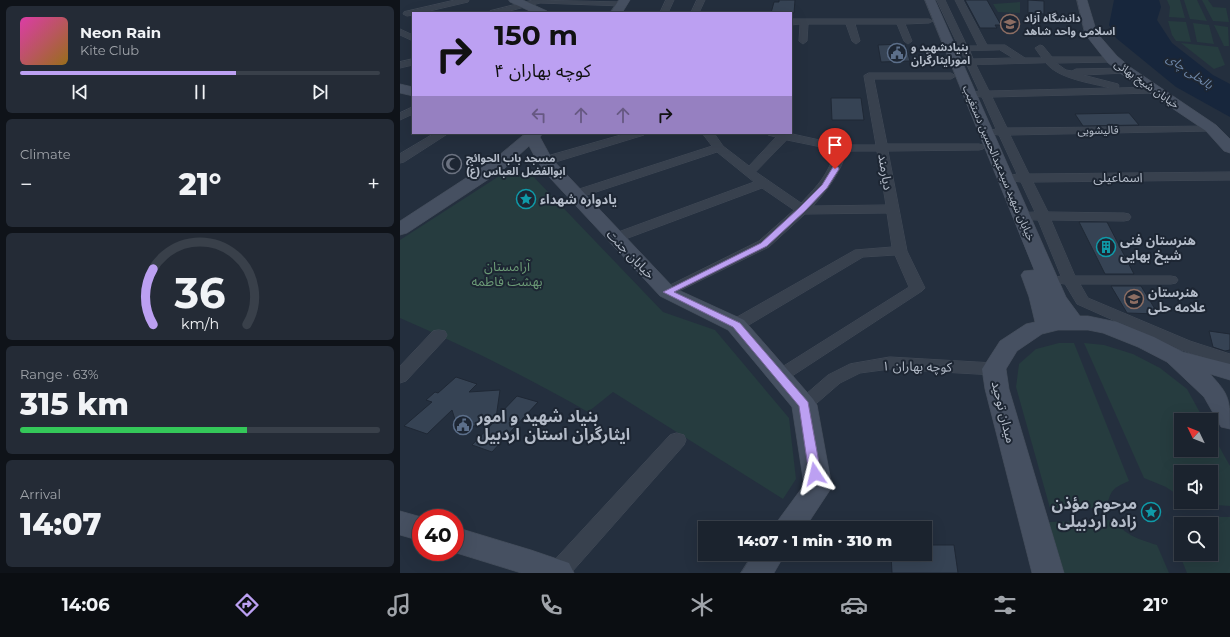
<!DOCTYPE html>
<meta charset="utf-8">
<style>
:root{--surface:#1b232e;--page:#242b36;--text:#f1f3f6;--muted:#a0a4aa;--line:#39404a;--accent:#bca0f2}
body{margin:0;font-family:Montserrat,"Noto Sans Arabic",sans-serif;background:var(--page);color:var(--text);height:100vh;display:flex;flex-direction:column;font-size:15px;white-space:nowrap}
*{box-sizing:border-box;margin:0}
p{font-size:13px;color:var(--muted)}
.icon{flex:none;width:22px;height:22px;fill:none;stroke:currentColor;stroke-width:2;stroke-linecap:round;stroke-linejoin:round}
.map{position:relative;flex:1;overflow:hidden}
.drawer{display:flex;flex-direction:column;gap:6px;padding:6px;background:#0f1319;width:400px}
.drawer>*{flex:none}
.hud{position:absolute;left:12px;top:12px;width:380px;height:122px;border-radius:0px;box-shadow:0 4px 16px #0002,0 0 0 1px var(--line);background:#bca0f2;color:#111;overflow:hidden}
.needle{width:26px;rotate:313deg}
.buttons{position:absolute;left:774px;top:413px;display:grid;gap:8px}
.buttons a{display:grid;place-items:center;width:44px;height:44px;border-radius:0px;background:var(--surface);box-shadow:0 4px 16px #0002,0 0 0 1px var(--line);font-size:20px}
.speed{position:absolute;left:12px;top:509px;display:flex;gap:8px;font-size:20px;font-weight:700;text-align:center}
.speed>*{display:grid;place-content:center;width:52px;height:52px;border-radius:50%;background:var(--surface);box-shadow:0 4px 16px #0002,0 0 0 1px var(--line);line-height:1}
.speed .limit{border:6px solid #d22;background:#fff;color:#111}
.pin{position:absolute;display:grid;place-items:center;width:34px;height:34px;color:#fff;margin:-41px -17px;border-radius:50% 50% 50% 0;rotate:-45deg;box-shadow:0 0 4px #0007}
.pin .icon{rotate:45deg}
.me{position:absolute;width:44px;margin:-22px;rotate:350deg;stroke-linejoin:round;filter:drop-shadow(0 0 3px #0008)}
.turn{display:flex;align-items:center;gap:14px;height:84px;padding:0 16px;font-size:18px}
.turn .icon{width:52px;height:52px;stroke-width:2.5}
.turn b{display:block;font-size:28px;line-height:34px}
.lanes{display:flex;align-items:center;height:38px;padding:0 16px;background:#0003;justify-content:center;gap:20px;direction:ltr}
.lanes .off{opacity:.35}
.big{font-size:30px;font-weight:800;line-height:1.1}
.drawer .card{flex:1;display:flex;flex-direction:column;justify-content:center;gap:6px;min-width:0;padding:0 14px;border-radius:6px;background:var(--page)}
.drawer .dial{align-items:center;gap:0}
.dial svg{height:104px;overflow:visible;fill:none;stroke:var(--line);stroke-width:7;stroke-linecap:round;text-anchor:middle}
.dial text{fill:var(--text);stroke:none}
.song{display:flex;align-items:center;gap:12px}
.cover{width:48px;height:48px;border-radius:6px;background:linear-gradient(135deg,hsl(320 70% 55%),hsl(40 70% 35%))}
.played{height:4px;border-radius:2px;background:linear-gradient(90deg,var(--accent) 60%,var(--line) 60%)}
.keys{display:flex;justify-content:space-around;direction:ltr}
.heat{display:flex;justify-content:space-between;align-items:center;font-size:22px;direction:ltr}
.charge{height:6px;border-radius:3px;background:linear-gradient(90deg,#34c759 63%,var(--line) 0)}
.trip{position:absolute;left:298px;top:521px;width:234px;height:40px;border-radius:0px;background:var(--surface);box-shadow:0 4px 16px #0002,0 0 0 1px var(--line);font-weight:800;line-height:40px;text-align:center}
.tabs{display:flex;height:64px;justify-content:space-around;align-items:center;background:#0b0e12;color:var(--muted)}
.tabs .icon{width:28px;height:28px}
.tabs .selected{color:var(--accent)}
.tabs b{font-size:18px;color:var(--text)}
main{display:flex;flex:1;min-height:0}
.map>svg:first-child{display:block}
.green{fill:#263c3f}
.water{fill:#17263c}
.building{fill:#364354;stroke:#1f2835}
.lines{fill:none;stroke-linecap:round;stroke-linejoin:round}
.street-casing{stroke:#414a57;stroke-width:1}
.secondary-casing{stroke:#414a57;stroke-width:1}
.street{fill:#38414e;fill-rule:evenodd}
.secondary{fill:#465061;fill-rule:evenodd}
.route{fill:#bca0f2;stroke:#7a689d}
.labels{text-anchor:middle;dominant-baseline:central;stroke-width:4;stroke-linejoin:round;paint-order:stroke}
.far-poi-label{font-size:11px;font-weight:bold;fill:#b4bcc9;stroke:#1d2633;text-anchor:start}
.far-street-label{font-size:11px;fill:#b4bcc9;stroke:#1d2633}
.far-water-label{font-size:12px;font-style:italic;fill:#6d86a8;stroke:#1d2633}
.street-label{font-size:13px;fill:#b4bcc9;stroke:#1d2633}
.poi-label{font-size:13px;font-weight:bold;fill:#b4bcc9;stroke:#1d2633;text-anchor:start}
.park-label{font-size:13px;fill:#6b9a76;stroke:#1d2633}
.near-poi-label{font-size:16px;font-weight:bold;fill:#b4bcc9;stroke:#1d2633;text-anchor:start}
</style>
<main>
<section class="drawer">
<div class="card">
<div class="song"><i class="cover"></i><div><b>Neon Rain</b><p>Kite Club</p></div></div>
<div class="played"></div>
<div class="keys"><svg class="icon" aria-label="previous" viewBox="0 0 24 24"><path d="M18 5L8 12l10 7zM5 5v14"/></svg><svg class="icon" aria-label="pause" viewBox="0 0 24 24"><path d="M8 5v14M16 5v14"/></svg><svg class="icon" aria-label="next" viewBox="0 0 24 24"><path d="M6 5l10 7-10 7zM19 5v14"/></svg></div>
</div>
<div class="card"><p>Climate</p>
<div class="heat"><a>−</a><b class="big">21°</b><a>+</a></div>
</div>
<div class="card dial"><svg viewBox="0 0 100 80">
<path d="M14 69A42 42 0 1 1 86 69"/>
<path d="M14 69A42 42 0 0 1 14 26" stroke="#bca0f2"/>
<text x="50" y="56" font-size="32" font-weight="700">36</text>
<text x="50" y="72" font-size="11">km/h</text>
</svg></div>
<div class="card"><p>Range · 63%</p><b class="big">315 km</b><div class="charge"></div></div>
<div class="card"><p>Arrival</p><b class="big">14:07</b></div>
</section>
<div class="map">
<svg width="830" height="573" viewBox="0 0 830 573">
<rect width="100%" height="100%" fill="#242f3e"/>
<g class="green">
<polygon points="767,0 780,0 785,18 769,17 770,7"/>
<polygon points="784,0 797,0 807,21 790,19"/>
<polygon points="802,0 808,0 813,7 826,8 829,22 813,21"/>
<polygon points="620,2 620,13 598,12 593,4"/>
<polygon points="768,21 786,22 791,42 776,41 772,35"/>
<polygon points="793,23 809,25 814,44 797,42"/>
<polygon points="814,25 828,27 829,46 824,46"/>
<polygon points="781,43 818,47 825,65 814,69"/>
<path d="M 110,169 L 122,173 L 127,170 L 263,312 L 315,330 L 389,418 L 396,479 L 383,499 L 213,392 L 188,412 C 128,377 64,346 0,318 L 0,240 Z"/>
<path d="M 659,343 L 674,343 L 729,481 C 713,488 710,490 707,508 L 650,508 L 616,387 L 619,364 L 636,349 Z"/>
<polygon points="684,343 704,345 733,354 760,368 787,389 804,420 781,420 781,450 811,450 811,432 830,466 830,506 787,503 786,502 811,502 811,472 781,472 781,497 766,487 744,478"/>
<polygon points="795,517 830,517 830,573 787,573 776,546 781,544 781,554 811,554 811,524 794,524"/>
<path d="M 713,520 C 727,536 738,539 757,545 L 769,573 L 663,573 L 649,522 Z"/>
</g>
<polygon class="water" points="714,0 759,0 761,7 757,20 772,43 813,75 830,84 830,117 776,87 716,38 709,25"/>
<g class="building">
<polygon points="379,0 395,0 394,13 371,13 374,2 379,2"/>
<polygon points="565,0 587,0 601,25 595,25 597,28 580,28"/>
<polygon points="628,0 644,1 644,14 628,13"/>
<polygon points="505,44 510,61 481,62 478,45"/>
<polygon points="431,98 461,98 464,120 432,120"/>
<polygon points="729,113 739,125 683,126 675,114"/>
<polygon points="679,222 707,222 734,274 705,274"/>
<polygon points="711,286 741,286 758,314 727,313"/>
<polygon points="809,331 830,334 830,350 825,351 813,347"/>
<polygon points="56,377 77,384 69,392 100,390 96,418 117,396 138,402 92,452 72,445 94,422 58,429 52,410 27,434 4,426 32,402 26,400 35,392 38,393"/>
<polygon points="525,545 554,545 558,573 492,573 491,554 525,554"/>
</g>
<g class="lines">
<g class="street-casing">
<g id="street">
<polygon points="55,0 69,0 68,2 21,13 13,13 13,15 7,16 3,14 4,12"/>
<polygon points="133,0 223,2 227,4 223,6 140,3 102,13 89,13 90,11"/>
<polygon points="266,0 274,0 268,13 260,13"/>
<polygon points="297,0 305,0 299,13 291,13"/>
<path d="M 537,0 L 545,0 L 567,46 L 578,46 L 555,0 L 563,0 L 587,45 L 605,45 L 625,58 L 642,58 L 635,48 L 640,45 L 643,46 L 652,57 L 715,57 L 717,59 L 715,61 L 712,62 L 656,63 L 666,70 L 672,71 L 676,69 L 728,68 L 730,70 L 725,73 L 683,75 L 718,84 L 719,86 L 718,88 L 754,87 L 759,90 L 754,93 L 592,97 L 607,128 L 815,126 L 817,128 L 815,130 L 811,131 L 610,135 L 629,174 L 830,172 L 830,180 L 633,182 L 648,212 L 724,213 L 729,214 L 731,217 L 729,220 L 724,221 L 651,220 L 675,276 L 771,276 L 776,277 L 778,280 L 776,283 L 771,284 L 680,284 L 688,298 L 790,341 L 830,354 L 830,366 L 778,349 L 677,304 L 665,284 L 657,283 L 655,280 L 657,277 L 661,276 L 638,220 L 616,219 L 614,216 L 616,213 L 635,212 L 621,182 L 612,181 L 610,178 L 612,175 L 617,174 L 599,135 L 591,134 L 589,132 L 591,130 L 596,129 L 582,97 L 574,96 L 573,94 L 574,92 L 579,91 L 567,65 L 558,64 L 556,62 L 558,60 L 564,59 ZM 600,50 L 613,58 L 573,59 L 570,51 ZM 646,63 C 658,79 692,83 710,88 L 589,91 L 576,65 Z"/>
<polygon points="391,19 529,19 533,21 529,23 505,24 512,41 508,44 504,41 497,24 455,24 460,41 456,44 452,41 446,24 408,24 407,41 403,44 399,41 400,24 391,25"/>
<polygon points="0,29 13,35 13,41 0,35"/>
<polygon points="13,59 13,65 0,68 0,62"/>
<path d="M 469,73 L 551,73 L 556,76 L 551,79 L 474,79 L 487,144 L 579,144 L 583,145 L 585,147 L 583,149 L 579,150 L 488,151 L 507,251 L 525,288 L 522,291 L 386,380 L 380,382 L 374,380 L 371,376 L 374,372 L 509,287 L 495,255 L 463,257 L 342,329 L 336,330 L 330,329 L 328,325 L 330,321 L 455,250 L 492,247 L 487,213 L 405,214 L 369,247 L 267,297 L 262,295 L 259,292 L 262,289 L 359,241 L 394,210 L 362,188 L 220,241 L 215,242 L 210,241 L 208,238 L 210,235 L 354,182 L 317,152 L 178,198 L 170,198 L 168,195 L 170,192 L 312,146 L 302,133 L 314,133 L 323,146 L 349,166 L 376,137 L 368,135 L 366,133 L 388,133 L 442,145 L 476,145 L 464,76 ZM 387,140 L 436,150 C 427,176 419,184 401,203 L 356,172 ZM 447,151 L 477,151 L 486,205 L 413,206 C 429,188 439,175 447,151 Z"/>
<polygon points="13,107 13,114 0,120 0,113"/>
<polygon points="35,133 49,133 4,162 0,163 0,154"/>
<polygon points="228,133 246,133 244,135 149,164 141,164 139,161 141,158"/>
<polygon points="39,330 45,331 47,335 45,339 6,381 0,383 0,366 33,331"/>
<polygon points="490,357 594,363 600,365 603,369 600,373 594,375 490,369 460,373 440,383 410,409 404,411 398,409 395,405 398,401 428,375 450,364"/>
<polygon points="277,433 284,435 286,440 284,445 171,573 146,573 149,566 270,435"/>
</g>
</g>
<g class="secondary-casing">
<g id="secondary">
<polygon points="109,0 123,0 147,11 149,13 134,13 110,2"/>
<polygon points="219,0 230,0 222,13 210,13"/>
<path d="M 525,0 L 535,0 L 666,297 L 680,316 L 688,316 L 717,322 L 754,337 L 783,352 L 830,364 L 830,380 L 810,374 C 830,395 830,400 830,429 L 821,427 L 804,397 L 767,362 L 738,347 L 703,333 L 688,330 L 658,330 L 642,334 L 617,351 L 606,369 L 609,389 L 664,573 L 632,573 L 585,389 L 582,369 L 600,341 L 626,324 L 635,322 L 629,297 L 621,275 L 624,271 L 634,270 Z"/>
<polygon points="677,0 687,0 697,33 717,56 730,67 816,125 830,139 830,153 824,151 806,131 720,73 707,62 685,34"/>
<polygon points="0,84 13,87 13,96 0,93"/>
<polygon points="126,133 143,133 140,137 152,159 274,288 344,320 413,399 417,405 432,487 405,528 374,528 379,519 404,485 392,407 328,330 260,296 150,178 137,161 129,146 104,169 7,233 0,235 0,221 92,161"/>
<polygon points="0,511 25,518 21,518 21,541 0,535"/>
<polygon points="55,527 131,550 169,563 174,573 121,573 53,552 55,552"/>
<polygon points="353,554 385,554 374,573 341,573"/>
</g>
</g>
<use href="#street" class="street"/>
<use href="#secondary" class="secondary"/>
</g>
<polygon class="route" points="433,167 438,167 439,169 427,188 405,211 367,246 274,292 340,323 408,402 421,474 420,477 415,478 411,477 409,474 399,406 333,327 263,292 361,243 399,208 422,185"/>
<defs>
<g id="university-ring" transform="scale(1)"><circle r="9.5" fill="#1d2633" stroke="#8d6e63" stroke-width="1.5"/><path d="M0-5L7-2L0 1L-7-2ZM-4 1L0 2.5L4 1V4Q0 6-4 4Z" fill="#8d6e63"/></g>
<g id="civic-ring" transform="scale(1)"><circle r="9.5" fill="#1d2633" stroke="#5c6f8a" stroke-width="1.5"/><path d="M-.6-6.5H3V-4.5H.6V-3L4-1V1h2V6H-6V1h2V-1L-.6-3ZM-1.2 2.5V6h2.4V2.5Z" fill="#5c6f8a"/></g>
<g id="mosque-ring" transform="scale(1)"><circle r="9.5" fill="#1d2633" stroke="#6b7280" stroke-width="1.5"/><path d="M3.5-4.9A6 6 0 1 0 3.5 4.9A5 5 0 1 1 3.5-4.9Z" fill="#6b7280"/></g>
<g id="sight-ring" transform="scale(1)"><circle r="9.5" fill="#1d2633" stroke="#0f9aa8" stroke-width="1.5"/><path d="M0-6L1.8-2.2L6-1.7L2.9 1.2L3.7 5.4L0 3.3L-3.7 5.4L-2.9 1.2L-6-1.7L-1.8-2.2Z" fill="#0f9aa8"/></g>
<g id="building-ring" transform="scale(1)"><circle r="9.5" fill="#1d2633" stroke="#0f9aa8" stroke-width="1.5"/><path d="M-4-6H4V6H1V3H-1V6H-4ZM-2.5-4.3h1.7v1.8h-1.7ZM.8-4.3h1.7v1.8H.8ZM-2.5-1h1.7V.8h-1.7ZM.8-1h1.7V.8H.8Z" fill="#0f9aa8"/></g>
<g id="school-ring" transform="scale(1)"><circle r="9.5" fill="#1d2633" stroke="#8d6e63" stroke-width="1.5"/><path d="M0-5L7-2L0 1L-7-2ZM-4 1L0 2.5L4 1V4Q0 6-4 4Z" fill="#8d6e63"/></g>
</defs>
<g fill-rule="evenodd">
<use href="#university-ring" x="610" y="24"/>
<use href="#civic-ring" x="497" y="53"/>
<use href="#mosque-ring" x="52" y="164"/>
<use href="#sight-ring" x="126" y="199"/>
<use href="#building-ring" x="706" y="247"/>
<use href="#school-ring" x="734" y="299"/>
<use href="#civic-ring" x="63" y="425"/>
<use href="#sight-ring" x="751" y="512"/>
</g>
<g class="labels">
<g class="far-poi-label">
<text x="624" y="18">دانشگاه آزاد<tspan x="624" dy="13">اسلامی واحد شاهد</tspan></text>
<text x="511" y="47">بنیادشهید و<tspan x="511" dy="13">امورایثارگران</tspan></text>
<text x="66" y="158">مسجد باب الحوائج<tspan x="66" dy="13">ابوالفضل العباس (ع)</tspan></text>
</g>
<g class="far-street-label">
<text transform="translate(747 84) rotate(35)">خیابان شیخ بهائی</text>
<text transform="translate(698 130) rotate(-1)">قالیشویی</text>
<text transform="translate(599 163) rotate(67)">خیابان شهید سیدعبدالحسین دستغیب</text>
</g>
<g class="far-water-label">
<text transform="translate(790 71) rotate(34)">بالخلی چای</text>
</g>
<g class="street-label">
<text transform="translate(486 172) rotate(81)">دیارمند</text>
<text x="718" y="177">اسماعیلی</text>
<text transform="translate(231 254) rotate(46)">خیابان جنت</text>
<text transform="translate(517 366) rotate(1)">کوچه بهاران ۱</text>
<text transform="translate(604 412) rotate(76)">میدان توحید</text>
</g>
<g class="poi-label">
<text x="140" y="199">یادواره شهداء</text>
<text x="720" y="240">هنرستان فنی<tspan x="720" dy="15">شیخ بهایی</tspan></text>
<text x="748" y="292">هنرستان<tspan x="748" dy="15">علامه حلی</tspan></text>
</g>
<g class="park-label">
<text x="107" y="266">آرامستان<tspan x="107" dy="15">بهشت فاطمه</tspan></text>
</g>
<g class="near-poi-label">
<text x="77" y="416">بنیاد شهید و امور<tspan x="77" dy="18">ایثارگران استان اردبیل</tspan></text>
<text x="737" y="503" text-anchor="end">مرحوم مؤذن<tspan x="737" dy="18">زاده اردبیلی</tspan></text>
</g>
</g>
</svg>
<div class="buttons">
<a><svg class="needle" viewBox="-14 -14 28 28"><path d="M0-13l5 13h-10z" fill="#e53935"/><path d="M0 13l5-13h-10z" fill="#a0a4aa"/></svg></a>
<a><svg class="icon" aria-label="sound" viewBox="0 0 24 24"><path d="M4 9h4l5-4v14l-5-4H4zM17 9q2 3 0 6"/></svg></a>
<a><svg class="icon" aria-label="search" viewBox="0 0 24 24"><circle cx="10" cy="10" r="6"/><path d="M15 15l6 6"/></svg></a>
</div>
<div class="speed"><div class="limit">40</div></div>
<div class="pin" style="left:435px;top:169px;background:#d93025"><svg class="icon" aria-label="arrive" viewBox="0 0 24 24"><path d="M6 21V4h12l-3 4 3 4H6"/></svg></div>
<svg class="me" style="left:415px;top:474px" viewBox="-20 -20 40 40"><path d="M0-17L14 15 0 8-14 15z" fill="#bca0f2" stroke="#fff" stroke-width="4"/></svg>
<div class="trip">14:07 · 1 min · 310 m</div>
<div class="hud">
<div class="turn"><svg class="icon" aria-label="right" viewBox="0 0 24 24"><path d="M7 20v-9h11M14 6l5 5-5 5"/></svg><div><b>150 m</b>کوچه بهاران ۴</div></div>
<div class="lanes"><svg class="icon off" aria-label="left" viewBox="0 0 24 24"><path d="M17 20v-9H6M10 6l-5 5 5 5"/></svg><svg class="icon off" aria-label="ahead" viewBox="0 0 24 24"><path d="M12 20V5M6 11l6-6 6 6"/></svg><svg class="icon off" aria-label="ahead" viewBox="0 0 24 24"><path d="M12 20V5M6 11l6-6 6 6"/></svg><svg class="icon" aria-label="right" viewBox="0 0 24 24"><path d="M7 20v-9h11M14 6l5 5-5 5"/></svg></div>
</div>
</div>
</main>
<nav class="tabs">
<b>14:06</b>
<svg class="icon selected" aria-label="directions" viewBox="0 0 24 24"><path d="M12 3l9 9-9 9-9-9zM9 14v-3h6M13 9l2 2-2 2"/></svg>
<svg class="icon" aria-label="music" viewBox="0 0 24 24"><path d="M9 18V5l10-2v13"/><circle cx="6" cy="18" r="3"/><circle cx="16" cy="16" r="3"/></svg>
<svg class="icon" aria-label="phone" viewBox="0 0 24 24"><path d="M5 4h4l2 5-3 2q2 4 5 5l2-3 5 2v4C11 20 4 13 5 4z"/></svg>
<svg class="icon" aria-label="climate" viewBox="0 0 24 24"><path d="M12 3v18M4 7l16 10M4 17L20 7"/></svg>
<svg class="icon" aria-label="car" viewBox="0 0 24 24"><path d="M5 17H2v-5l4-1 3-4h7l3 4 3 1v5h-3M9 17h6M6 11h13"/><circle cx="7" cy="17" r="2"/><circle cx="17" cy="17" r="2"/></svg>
<svg class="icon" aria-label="filters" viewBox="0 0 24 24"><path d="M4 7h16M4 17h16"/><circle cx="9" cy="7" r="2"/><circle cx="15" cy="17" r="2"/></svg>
<b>21°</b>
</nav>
